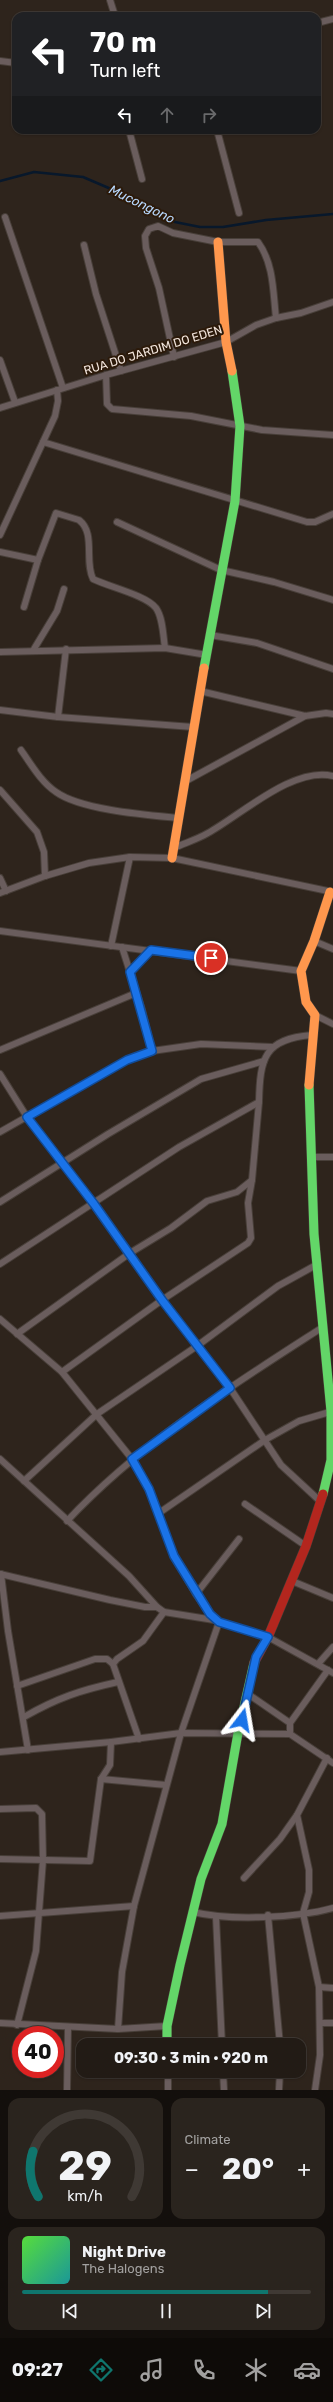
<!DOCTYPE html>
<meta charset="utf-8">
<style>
:root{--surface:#221b15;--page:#2a241e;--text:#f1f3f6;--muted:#a2a1a0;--line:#3f3934;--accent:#0f766e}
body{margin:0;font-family:Rubik,sans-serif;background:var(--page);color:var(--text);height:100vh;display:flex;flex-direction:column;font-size:15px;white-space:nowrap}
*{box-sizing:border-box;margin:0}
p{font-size:13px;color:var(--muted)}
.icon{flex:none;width:22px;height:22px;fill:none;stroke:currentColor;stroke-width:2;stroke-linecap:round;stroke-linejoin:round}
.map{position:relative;height:2090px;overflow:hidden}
.drawer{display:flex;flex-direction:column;gap:8px;padding:8px;background:#130f0c;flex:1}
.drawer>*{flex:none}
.top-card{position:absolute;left:12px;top:12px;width:309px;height:122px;border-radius:12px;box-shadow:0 1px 3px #0004,0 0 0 1px var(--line);background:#202124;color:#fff;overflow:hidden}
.speed{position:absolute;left:12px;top:2026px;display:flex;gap:8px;font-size:20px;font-weight:700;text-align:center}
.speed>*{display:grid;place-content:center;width:52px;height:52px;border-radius:50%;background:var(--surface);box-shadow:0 1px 3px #0004,0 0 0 1px var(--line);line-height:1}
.speed .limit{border:6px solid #d22;background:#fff;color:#111}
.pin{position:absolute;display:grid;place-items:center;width:34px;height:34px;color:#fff;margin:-17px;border:2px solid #fff;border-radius:50%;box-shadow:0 1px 4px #0007}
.me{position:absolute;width:44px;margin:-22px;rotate:14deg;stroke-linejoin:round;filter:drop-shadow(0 0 3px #0008)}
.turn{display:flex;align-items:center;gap:14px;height:84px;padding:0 12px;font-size:18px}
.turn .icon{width:52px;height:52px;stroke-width:2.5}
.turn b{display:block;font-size:28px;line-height:34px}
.lanes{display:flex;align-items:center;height:38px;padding:0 12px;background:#0003;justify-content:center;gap:20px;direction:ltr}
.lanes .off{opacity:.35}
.big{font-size:30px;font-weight:700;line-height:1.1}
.drawer .card{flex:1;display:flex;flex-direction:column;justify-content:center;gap:6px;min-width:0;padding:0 14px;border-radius:12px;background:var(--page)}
.drawer .dial{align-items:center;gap:0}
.dial svg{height:104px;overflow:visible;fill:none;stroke:var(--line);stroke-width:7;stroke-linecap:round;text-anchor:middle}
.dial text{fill:var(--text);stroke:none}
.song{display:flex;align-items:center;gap:12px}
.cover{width:48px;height:48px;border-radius:6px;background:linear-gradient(135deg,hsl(110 70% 55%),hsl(180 70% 35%))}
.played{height:4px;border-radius:2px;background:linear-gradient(90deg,var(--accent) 85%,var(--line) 85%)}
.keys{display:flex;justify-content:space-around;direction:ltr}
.heat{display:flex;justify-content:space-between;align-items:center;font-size:22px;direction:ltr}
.drawer .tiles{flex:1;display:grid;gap:8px;grid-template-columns:1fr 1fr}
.card:last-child{grid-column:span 2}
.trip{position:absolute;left:76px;top:2038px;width:230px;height:40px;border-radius:12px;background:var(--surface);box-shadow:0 1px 3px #0004,0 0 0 1px var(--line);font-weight:700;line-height:40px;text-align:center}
.dock{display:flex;height:64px;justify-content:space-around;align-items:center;background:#0e0b08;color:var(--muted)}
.dock .icon{width:28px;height:28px}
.dock .on{color:var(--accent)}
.dock b{font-size:18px;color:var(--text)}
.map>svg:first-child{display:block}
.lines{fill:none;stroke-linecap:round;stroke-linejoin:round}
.stream{stroke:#08182b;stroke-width:2.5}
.street-casing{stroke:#483f39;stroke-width:8}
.fast-casing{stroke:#483f39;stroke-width:10}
.slow-casing{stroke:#483f39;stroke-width:10}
.jam-casing{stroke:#483f39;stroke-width:10}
.street{stroke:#6a5d5d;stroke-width:6}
.fast{stroke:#63d668;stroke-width:9}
.slow{stroke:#ff974d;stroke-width:9}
.jam{stroke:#b3261e;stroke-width:9}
.route-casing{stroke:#114b97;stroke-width:10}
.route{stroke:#1a73e8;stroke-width:7}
.labels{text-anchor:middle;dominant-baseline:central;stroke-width:4;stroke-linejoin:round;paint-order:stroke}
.street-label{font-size:12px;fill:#f2e5dc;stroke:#2c1a0a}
.water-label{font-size:13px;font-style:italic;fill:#b9d9fe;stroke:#2c1a0a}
</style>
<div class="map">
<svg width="333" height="2090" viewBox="0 0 333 2090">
<rect width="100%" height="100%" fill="#2e241c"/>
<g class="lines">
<polyline class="stream" points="0,181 34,172 83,177 132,198 152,211 175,222 200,227 223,227 266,220 333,214"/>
<g class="street-casing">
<g id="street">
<polyline points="110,0 115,16"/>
<polyline points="317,23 333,19"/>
<polyline points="0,61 16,63"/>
<polyline points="129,130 142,179"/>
<polyline points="217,130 239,213"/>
<polyline points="5,217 63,388"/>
<polyline points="84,245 96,294 121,371"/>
<path d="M 174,357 L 159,288 L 146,248 L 145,236 L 149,229 L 158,226 L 173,233 L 218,242 L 258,242 C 274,264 273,292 276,318"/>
<polyline points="0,360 15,402"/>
<polyline points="106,375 107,404 112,409 191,416 262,430 333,435"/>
<polyline points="0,408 106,375 226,342 256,325 276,318 301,313 333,302"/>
<polyline points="43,442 307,522 315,522 333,514"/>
<polyline points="117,522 221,570 274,582 333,600"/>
<polyline points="0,535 55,416 58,401 57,390"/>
<path d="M 0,552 L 38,560 L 56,513 L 79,520 C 96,533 84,561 93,579 C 109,587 146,595 156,608 C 163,618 163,635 165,648"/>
<polyline points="24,607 38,560"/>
<polyline points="210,635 257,643 333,669"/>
<polyline points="34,649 57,611 64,589"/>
<polyline points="0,652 165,648 207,655"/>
<polyline points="200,691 305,716 326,713 333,714"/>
<polyline points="0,710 58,717 193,727"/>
<polyline points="58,717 66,649"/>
<path d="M 21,750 C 31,764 41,782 56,792 C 81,810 147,815 178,818"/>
<polyline points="184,782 305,716"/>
<polyline points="0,790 37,832 44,852 45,876"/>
<path d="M 174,848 C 185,843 198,839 208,833 C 242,814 294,766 333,776"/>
<polyline points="0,878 6,891"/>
<polyline points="0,893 45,876 89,863 130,857 172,858 333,892"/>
<polyline points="0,931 301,971"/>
<polyline points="314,941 333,949"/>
<polyline points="111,946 130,857"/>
<polyline points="122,947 142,1010 152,1051"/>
<polyline points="130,972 151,950"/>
<polyline points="315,1015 333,1024"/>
<polyline points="0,1050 136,993"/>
<polyline points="0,1074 27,1117 94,1204 162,1300 230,1388 281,1465 321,1502"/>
<polyline points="0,1132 127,1060 152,1051 201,1044 273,1047"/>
<polyline points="312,1157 333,1157"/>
<polyline points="252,1180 259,1102"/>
<polyline points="0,1202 108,1134 201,1079 264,1061"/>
<path d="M 0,1264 L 179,1147 L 259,1102 C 260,1058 264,1039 312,1035"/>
<polyline points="0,1319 62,1372 132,1459 149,1489 174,1556 196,1594 214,1620 268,1637 333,1673"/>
<polyline points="17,1334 130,1253 171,1228 207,1201 237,1192 252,1180 248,1203 251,1238 248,1243 162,1300 62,1372"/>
<polyline points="0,1459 129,1576 157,1607"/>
<polyline points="24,1481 97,1414 197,1346 278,1286 318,1264"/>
<polyline points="245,1504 306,1546"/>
<polyline points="159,1513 265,1440 299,1421 333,1411"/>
<path d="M 67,1521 C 141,1442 233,1385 323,1327"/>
<polyline points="0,1574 110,1600 145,1607 157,1607 164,1612 214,1620"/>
<polyline points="1,1574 8,1631 28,1750"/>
<polyline points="292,1581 333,1598"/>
<polyline points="196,1594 239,1539"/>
<polyline points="318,1664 333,1647"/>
<polyline points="17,1686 95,1659 107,1659 113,1664"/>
<polyline points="248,1694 290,1723 290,1734 333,1763"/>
<path d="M 24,1717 C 57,1698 81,1690 118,1682"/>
<polyline points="290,1723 328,1670"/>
<polyline points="139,1739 113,1664 117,1659 143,1641 164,1612"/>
<polyline points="0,1752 111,1742 181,1733 290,1734"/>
<polyline points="101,1779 166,1785"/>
<polyline points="0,1809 36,1808 42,1814 43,1860 36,1951 17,2025"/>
<polyline points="0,1859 90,1861 101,1779 110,1765 111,1742"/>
<polyline points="244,1878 280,1839 297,1815"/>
<path d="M 193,1912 C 230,1921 297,1918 333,1908"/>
<polyline points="268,1915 280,2045"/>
<polyline points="0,1916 134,1906"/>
<polyline points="216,1917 222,2045"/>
<polyline points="319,1987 333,1988"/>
<polyline points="0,2023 118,2029 167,2026"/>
<polyline points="320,2023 333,2023"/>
<polyline points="118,2029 122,1972 134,1906 181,1733 219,1622"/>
<polyline points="168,2071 168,2090"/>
<polyline points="223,2071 224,2090"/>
<polyline points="67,2090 68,2028"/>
<polyline points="279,2090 280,2071"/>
<polyline points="315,2090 320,2055 319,1987 303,1913 309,1892 309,1870 297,1815 327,1758"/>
</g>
</g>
<g class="fast-casing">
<g id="fast">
<polyline points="204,668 235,501 240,426 232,371"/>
<polyline points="309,1085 314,1234 331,1411 331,1460 323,1494"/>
<polyline points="167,2045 167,2026 180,1965 201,1879 222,1824 238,1733 254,1663"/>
</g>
</g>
<g class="slow-casing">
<g id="slow">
<polyline points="218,242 226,342 232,371"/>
<polyline points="172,858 204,668"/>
<polyline points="309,1085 315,1015 306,1002 301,971 314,941 330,892"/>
</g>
</g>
<g class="jam-casing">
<polyline id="jam" points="254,1663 268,1637 306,1546 323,1494"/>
</g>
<use href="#street" class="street"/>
<use href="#fast" class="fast"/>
<use href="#slow" class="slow"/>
<use href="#jam" class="jam"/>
</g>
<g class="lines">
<g class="route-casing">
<polyline id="route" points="211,958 151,950 130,972 152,1051 127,1060 27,1117 94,1204 162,1300 230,1388 132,1459 149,1489 174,1556 210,1614 219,1622 268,1637 256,1657 242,1720"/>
</g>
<use href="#route" class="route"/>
</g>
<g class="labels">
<g class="street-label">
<text transform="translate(153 350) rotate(-17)">RUA DO JARDIM DO EDEN</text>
</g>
<g class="water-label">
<text transform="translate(142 204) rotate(26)">Mucongono</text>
</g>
</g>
</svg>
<div class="speed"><div class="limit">40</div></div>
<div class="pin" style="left:211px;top:958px;background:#d93025"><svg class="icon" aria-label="arrive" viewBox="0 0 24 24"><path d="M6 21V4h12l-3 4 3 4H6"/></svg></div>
<svg class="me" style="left:242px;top:1720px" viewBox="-20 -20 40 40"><path d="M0-17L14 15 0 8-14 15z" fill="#1a73e8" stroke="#fff" stroke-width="4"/></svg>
<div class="trip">09:30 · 3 min · 920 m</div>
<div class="top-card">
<div class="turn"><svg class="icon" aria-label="left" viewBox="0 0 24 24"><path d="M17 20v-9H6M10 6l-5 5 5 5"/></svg><div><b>70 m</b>Turn left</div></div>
<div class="lanes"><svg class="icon" aria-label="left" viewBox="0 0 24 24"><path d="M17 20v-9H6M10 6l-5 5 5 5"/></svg><svg class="icon off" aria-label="ahead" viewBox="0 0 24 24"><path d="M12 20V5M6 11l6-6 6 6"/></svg><svg class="icon off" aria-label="right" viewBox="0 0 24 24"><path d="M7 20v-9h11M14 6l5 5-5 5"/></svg></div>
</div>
</div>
<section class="drawer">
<div class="tiles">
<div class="card dial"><svg viewBox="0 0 100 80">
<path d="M14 69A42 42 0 1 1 86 69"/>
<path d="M14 69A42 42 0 0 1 10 34" stroke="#0f766e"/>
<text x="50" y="56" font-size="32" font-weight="700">29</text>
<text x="50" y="72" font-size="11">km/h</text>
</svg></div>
<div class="card"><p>Climate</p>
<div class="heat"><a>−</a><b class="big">20°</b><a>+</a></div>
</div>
<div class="card">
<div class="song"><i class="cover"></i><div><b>Night Drive</b><p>The Halogens</p></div></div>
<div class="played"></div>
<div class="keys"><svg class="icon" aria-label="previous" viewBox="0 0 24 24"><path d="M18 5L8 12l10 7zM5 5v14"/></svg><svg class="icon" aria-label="pause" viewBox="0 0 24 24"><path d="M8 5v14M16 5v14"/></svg><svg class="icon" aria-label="next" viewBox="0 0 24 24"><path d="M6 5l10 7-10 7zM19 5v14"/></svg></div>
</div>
</div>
</section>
<nav class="dock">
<b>09:27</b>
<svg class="icon on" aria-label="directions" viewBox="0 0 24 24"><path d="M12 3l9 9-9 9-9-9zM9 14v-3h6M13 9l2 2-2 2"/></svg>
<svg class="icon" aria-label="music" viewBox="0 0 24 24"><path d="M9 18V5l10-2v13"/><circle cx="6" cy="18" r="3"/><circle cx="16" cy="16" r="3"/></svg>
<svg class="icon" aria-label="phone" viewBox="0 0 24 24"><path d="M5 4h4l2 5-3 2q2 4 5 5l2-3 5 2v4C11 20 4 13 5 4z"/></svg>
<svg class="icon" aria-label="climate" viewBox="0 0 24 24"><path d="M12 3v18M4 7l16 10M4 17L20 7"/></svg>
<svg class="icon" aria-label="car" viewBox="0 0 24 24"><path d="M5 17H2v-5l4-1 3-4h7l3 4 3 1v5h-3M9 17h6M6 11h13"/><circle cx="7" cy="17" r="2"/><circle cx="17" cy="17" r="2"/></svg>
</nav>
